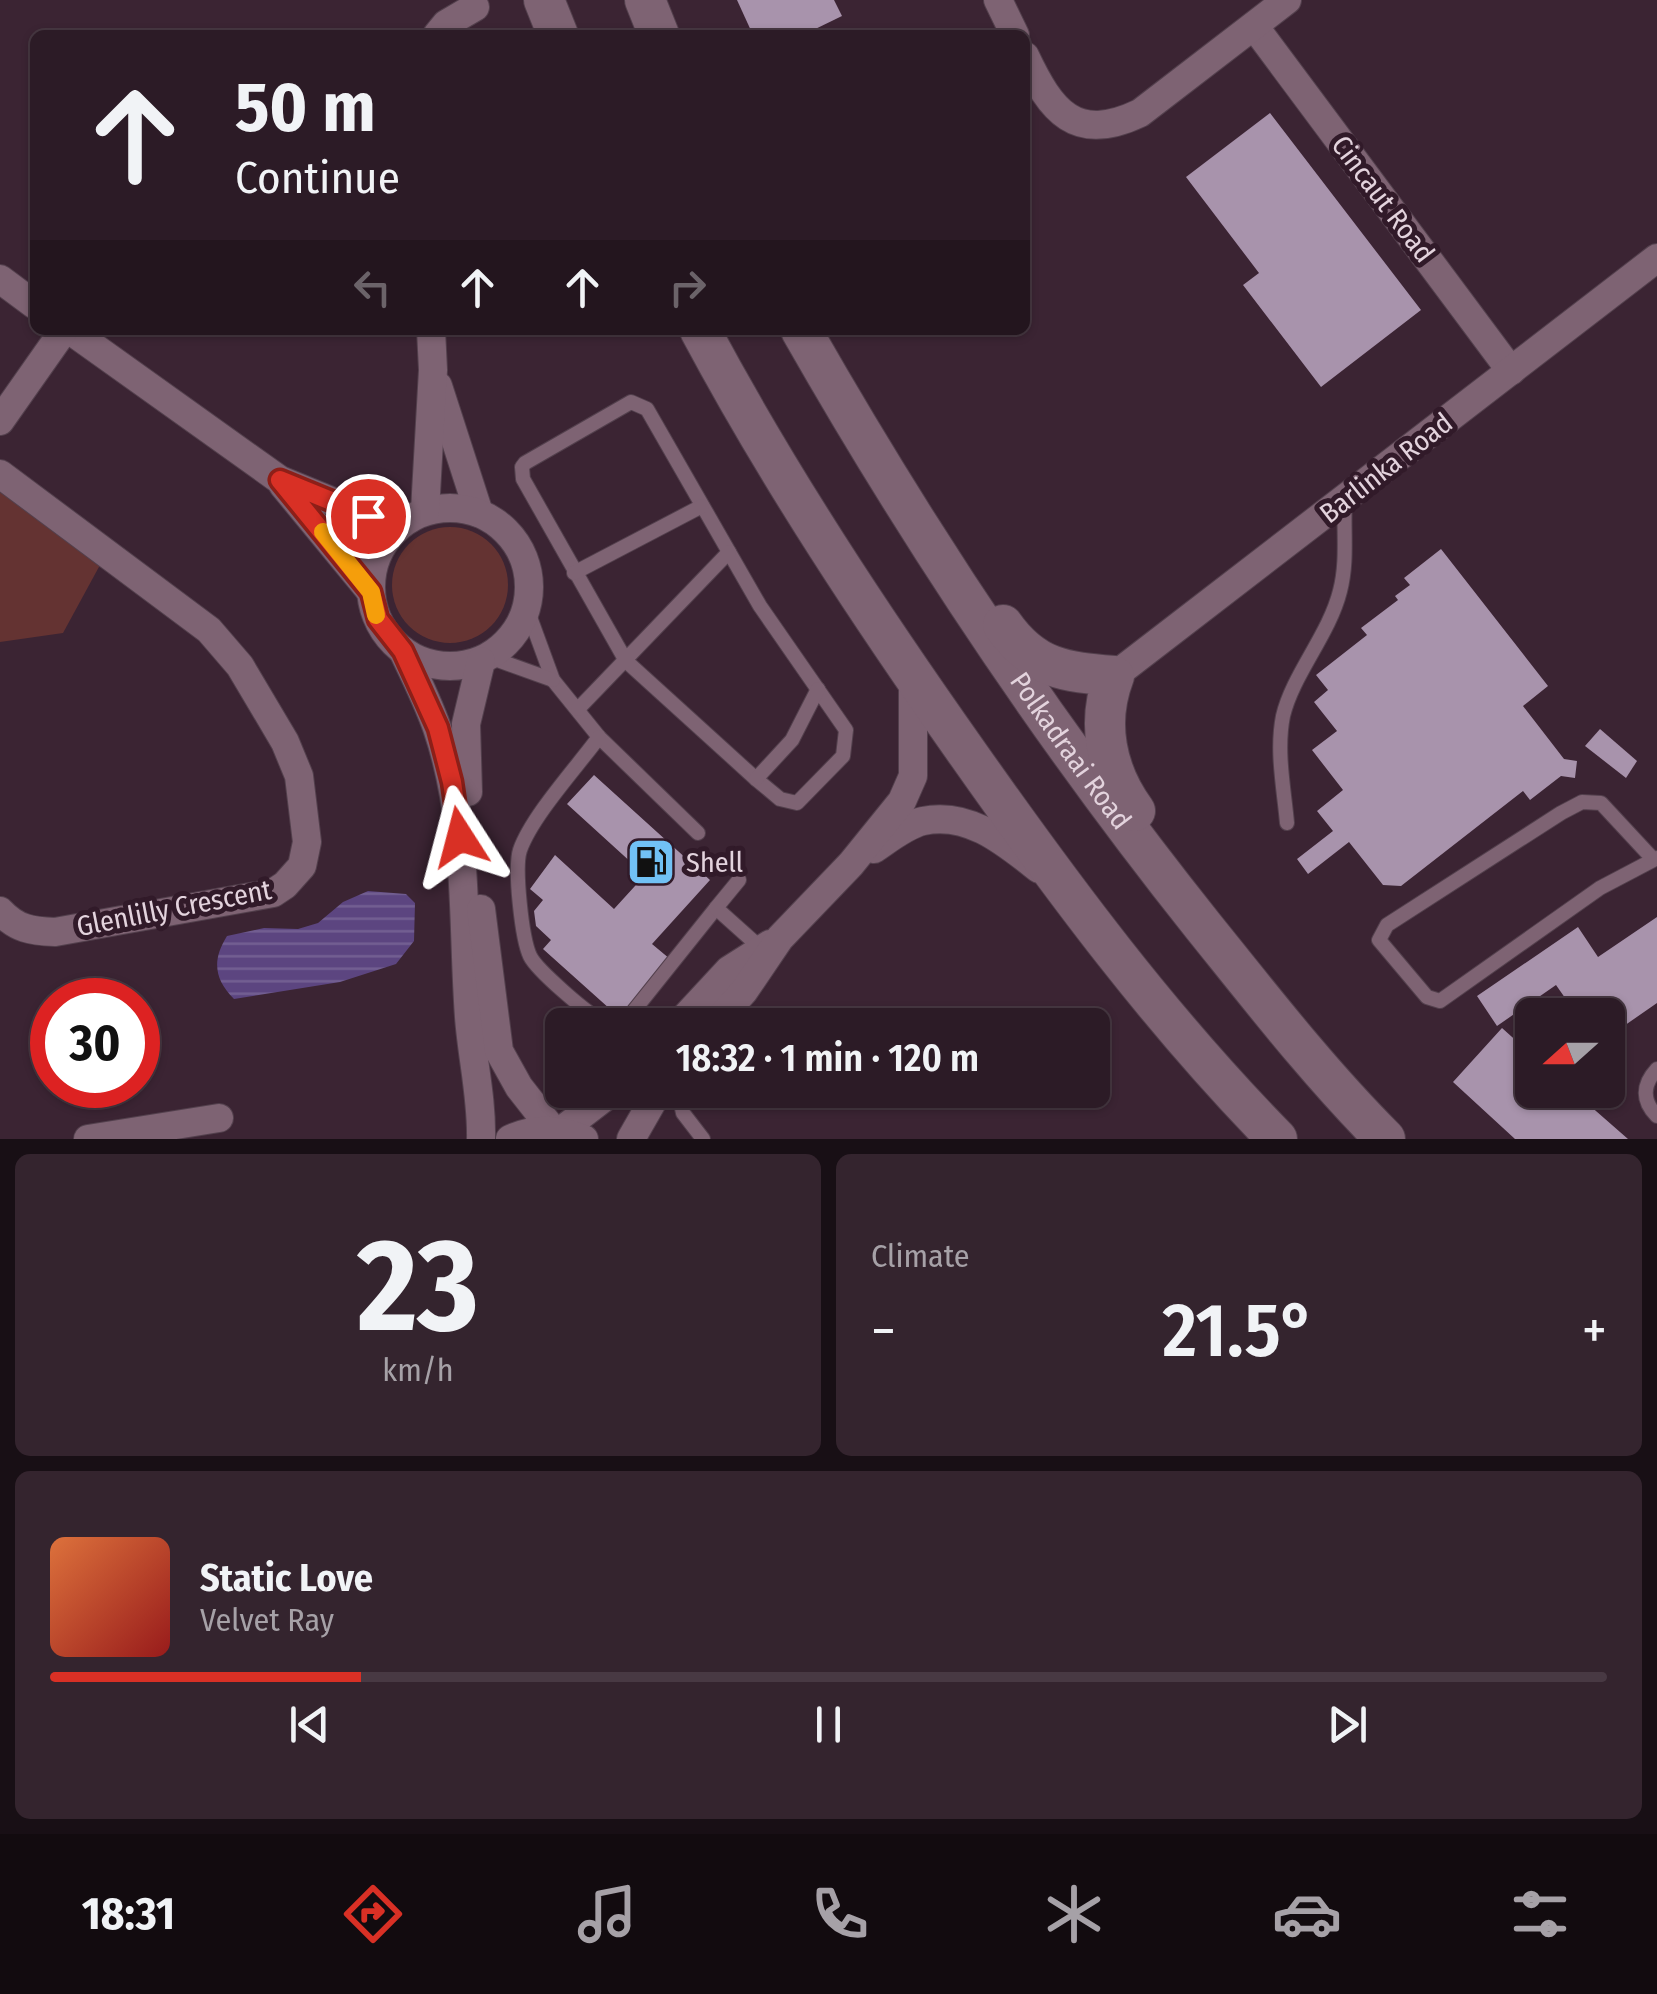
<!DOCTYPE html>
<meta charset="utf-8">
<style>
:root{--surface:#2c1b26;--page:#34242e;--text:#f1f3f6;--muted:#a6a1a7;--line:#483943;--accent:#d93025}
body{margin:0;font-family:"Fira Sans Condensed",sans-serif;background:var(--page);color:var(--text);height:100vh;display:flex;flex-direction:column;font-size:38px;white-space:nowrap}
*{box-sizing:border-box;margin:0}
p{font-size:32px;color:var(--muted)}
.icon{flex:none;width:55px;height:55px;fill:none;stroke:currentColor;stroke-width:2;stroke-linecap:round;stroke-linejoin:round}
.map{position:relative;height:1139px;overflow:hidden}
.sheet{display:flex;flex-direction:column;gap:15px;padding:15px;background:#180f15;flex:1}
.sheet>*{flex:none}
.banner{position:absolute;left:30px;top:30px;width:1000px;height:305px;border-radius:15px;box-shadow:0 2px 8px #0004,0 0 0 2px var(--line);background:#2c1b26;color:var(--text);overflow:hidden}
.needle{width:65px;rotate:249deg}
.controls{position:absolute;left:1515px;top:998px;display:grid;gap:20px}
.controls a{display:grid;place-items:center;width:110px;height:110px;border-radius:15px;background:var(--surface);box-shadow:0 2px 8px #0004,0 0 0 2px var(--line);font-size:50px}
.speed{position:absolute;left:30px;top:978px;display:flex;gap:20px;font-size:50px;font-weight:700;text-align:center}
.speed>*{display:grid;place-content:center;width:130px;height:130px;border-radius:50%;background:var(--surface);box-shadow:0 2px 8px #0004,0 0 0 2px var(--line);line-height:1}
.speed .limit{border:15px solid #d22;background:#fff;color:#111}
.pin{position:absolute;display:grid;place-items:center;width:85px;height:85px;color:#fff;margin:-42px;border:5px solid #fff;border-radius:50%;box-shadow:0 2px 10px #0007}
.me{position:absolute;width:110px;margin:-55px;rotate:351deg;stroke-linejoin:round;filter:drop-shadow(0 0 8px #0008)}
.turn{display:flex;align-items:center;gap:35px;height:210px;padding:0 40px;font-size:45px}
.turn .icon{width:130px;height:130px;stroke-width:2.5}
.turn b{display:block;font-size:70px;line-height:85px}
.lanes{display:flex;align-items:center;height:95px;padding:0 40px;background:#0003;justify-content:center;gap:50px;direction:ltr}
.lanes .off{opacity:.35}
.big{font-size:75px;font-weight:600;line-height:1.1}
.sheet .tile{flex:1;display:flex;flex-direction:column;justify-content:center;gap:15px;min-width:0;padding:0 35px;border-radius:15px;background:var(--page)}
.sheet .dial{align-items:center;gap:0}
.dial b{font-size:130px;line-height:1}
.song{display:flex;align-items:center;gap:30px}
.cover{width:120px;height:120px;border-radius:15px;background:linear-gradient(135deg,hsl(20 70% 55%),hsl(0 70% 35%))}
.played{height:10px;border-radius:5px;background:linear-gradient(90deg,var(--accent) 20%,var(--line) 20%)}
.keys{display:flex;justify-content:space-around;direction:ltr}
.heat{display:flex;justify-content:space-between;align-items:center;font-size:55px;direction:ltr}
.sheet .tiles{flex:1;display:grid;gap:15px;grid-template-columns:1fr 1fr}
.tile:last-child{grid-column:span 2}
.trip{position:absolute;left:545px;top:1008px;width:565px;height:100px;border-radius:15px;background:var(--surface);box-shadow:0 2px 8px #0004,0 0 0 2px var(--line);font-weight:600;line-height:100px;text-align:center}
.tab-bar{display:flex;height:160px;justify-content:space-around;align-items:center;background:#120b0f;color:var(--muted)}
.tab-bar .icon{width:70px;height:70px}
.tab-bar .active{color:var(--accent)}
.tab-bar b{font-size:45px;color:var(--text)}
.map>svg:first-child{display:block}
.green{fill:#643332}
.water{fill:url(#water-rules)}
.building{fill:#a893ac}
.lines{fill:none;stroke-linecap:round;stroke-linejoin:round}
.lane-casing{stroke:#53404d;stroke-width:16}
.street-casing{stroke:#53404d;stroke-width:30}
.secondary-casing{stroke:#53404d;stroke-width:42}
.lane{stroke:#7e6373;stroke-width:14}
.street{stroke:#7e6373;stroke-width:28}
.secondary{stroke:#7e6373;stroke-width:40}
.route-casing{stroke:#8d1f18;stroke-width:25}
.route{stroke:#d93025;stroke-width:18}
.slow{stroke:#f59e0b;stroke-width:18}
.labels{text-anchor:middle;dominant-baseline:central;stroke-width:10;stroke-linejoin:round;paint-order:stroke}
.street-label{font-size:28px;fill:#e3d3dd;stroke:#311a29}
.poi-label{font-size:28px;fill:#e3d3dd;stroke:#311a29;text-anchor:start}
</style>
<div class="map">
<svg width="1657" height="1139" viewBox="0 0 1657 1139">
<defs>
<pattern id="water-rules" width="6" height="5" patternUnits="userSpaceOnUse" patternTransform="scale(2.5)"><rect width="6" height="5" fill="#5c4580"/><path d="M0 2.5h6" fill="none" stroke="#735f92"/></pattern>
</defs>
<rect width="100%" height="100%" fill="#3b2433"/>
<g class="green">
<polygon points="0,491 100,565 63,633 0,642"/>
<circle cx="450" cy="585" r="58"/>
</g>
<path class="water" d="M 368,891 L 406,894 L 415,903 L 414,941 L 396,964 L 340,982 L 234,999 C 214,979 212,960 227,936 L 264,928 L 298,929 L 318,923 L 343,902 Z"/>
<g class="building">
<polygon points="737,0 834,0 842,16 803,35 753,35"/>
<polygon points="1270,113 1421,310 1321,387 1243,285 1259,273 1186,177"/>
<polygon points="1441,549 1548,686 1523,706 1564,759 1577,761 1575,778 1561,776 1530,800 1523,791 1401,886 1383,885 1349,842 1308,874 1297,859 1333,831 1317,811 1343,790 1312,750 1337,731 1314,702 1328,690 1316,675 1367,635 1361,628 1398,600 1395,596 1410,585 1404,578"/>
<polygon points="1600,729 1637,761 1626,778 1585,746"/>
<polygon points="594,775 710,880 652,944 670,959 620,1018 543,949 551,940 536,926 534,911 543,900 530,889 555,855 614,909 645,875 567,804"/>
<polygon points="1657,917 1657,1003 1608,1037 1608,1015 1577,1015 1556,985 1497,1026 1477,996 1578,927 1598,957"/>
<polygon points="1502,1028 1532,1055 1532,1090 1572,1090 1628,1139 1515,1139 1453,1082"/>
</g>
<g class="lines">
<g class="lane-casing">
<g id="lane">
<polygon points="631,402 647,409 760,606 846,730 843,756 797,803 780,799 756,779 626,661 523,479 522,467 525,463"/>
<polyline points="574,573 702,506"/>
<polyline points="527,609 553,680 599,737 698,833"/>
<polyline points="489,657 553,680"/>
<polyline points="578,709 729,552"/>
<path d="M 599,737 C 577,767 532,816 520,850 C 514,868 522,939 530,956 C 536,969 590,1017 604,1021 C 615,1024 624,1020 632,1013 L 716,908"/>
<polyline points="756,779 792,740 818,689"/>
<path d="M 1287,823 C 1284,789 1276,751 1283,716 C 1293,674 1329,635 1340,591 C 1348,560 1343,531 1345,499"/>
<polyline points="1653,859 1601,803 1582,802 1561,813 1387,925 1379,940 1427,997 1440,1001 1600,888 1657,858"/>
<polyline points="739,880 716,908 764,951"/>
<path d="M 1657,1069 C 1642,1085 1642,1101 1657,1116"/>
<polyline points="678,1090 683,1113 703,1139"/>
</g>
</g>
<g class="street-casing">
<g id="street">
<polyline points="998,0 1015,35"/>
<polyline points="1254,26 1511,371"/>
<polyline points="437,35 446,24 475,7"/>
<path d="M 1025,56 C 1051,111 1075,144 1140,113 L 1287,0"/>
<polyline points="0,279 35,305"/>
<polyline points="70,330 280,480 397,528"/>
<polyline points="438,386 479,513"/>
<polyline points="0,421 64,330"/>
<path d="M 0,474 L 209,630 L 240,666 L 285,742 L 299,776 L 307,842 L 302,866 L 285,885 L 273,893 L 55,932 C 31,931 17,929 0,911"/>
<polyline points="283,485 371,592"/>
<circle cx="450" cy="587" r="79"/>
<polyline points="425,511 433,370 431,330"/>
<path d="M 403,651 C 415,676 428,702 437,728 C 469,821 462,921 469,1017 C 472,1058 482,1097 481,1139"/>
<polyline points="1114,676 1657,258"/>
<polyline points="468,792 466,724 481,661"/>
<path d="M 874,849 C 889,839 906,825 923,821 C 969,811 1006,843 1039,869"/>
<polyline points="481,909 499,1051 519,1087 552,1129"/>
<polyline points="678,1025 729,970 770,944"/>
<polyline points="714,1025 744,991 780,938 851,864 902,801 913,776 913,677"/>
<polyline points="562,1130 614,1090"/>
<polyline points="88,1139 219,1118"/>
<path d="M 510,1139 C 536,1127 558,1129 584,1139"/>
<polyline points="631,1139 659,1090"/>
</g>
</g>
<g class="secondary-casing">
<g id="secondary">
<polyline points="544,0 558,35"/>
<polyline points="645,0 659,35"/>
<path d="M 700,330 C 779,478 872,618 968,754 C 1063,889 1161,1021 1277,1139"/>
<path id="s1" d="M 801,330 C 920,539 1053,738 1203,926 C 1261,998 1319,1073 1385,1139"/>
<path d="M 1003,625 C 1034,669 1065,672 1114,676 C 1096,723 1106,771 1135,811"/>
</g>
</g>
<use href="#lane" class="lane"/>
<use href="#street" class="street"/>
<use href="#secondary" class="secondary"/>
</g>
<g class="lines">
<g class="route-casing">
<polyline id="route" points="368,516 280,480 371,592 378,619 403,651 438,728 452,782 460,837"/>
</g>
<use href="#route" class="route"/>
<polyline class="slow" points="323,532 371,592 376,615"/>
</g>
<defs>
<g id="fuel-square" transform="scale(2.5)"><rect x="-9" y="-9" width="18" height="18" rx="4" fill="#71c1f5" stroke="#311a29"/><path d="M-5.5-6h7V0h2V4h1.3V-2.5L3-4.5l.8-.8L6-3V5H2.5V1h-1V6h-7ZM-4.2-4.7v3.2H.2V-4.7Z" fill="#111"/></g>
</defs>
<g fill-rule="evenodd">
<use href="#fuel-square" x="651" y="862"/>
</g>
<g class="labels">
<g class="street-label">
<text transform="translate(1383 199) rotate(53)">Cincaut Road</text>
<text transform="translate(1386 468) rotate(-38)">Barlinka Road</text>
<text stroke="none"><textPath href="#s1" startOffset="500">Polkadraai Road</textPath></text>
<text transform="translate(174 908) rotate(-11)">Glenlilly Crescent</text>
</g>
<g class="poi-label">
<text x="686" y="862">Shell</text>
</g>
</g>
</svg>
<div class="controls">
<a><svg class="needle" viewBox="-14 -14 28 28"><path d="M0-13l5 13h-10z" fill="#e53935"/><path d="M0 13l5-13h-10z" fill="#a6a1a7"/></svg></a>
</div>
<div class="speed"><div class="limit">30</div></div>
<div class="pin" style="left:368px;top:516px;background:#d93025"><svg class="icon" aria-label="arrive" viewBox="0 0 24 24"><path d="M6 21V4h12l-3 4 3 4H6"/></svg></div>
<svg class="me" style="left:460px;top:837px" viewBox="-20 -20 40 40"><path d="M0-17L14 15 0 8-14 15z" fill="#d93025" stroke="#fff" stroke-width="4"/></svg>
<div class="trip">18:32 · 1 min · 120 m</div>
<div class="banner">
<div class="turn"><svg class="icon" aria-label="ahead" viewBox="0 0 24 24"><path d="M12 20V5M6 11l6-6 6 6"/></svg><div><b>50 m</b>Continue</div></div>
<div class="lanes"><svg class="icon off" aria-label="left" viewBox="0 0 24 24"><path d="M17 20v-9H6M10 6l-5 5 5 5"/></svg><svg class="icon" aria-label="ahead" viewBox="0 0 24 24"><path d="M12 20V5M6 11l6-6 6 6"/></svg><svg class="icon" aria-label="ahead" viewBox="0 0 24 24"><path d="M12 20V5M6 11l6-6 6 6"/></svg><svg class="icon off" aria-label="right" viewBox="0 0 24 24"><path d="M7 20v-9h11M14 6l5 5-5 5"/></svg></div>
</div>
</div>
<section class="sheet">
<div class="tiles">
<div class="tile dial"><b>23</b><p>km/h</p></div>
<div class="tile"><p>Climate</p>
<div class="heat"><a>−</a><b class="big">21.5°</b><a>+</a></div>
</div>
<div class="tile">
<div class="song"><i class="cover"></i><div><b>Static Love</b><p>Velvet Ray</p></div></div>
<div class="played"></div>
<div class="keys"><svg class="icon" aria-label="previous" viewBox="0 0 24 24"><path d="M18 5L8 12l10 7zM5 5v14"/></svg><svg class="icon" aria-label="pause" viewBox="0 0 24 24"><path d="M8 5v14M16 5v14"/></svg><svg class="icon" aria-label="next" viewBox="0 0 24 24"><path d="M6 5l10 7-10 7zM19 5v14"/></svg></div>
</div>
</div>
</section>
<nav class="tab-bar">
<b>18:31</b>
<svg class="icon active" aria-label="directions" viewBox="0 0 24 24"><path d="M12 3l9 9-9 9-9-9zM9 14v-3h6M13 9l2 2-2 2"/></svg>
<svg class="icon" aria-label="music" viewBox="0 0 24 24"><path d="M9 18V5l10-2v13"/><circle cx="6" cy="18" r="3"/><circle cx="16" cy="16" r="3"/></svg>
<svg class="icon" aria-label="phone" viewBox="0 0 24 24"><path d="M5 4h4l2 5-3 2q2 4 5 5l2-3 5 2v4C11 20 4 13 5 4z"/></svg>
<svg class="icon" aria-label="climate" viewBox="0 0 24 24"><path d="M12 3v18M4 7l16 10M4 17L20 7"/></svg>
<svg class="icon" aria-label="car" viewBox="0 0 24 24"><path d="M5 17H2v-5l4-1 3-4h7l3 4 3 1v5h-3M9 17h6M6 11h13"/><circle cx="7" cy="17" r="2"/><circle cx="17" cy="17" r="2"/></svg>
<svg class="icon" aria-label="filters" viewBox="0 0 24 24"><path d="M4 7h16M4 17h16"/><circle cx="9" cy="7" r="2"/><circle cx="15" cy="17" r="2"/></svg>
</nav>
